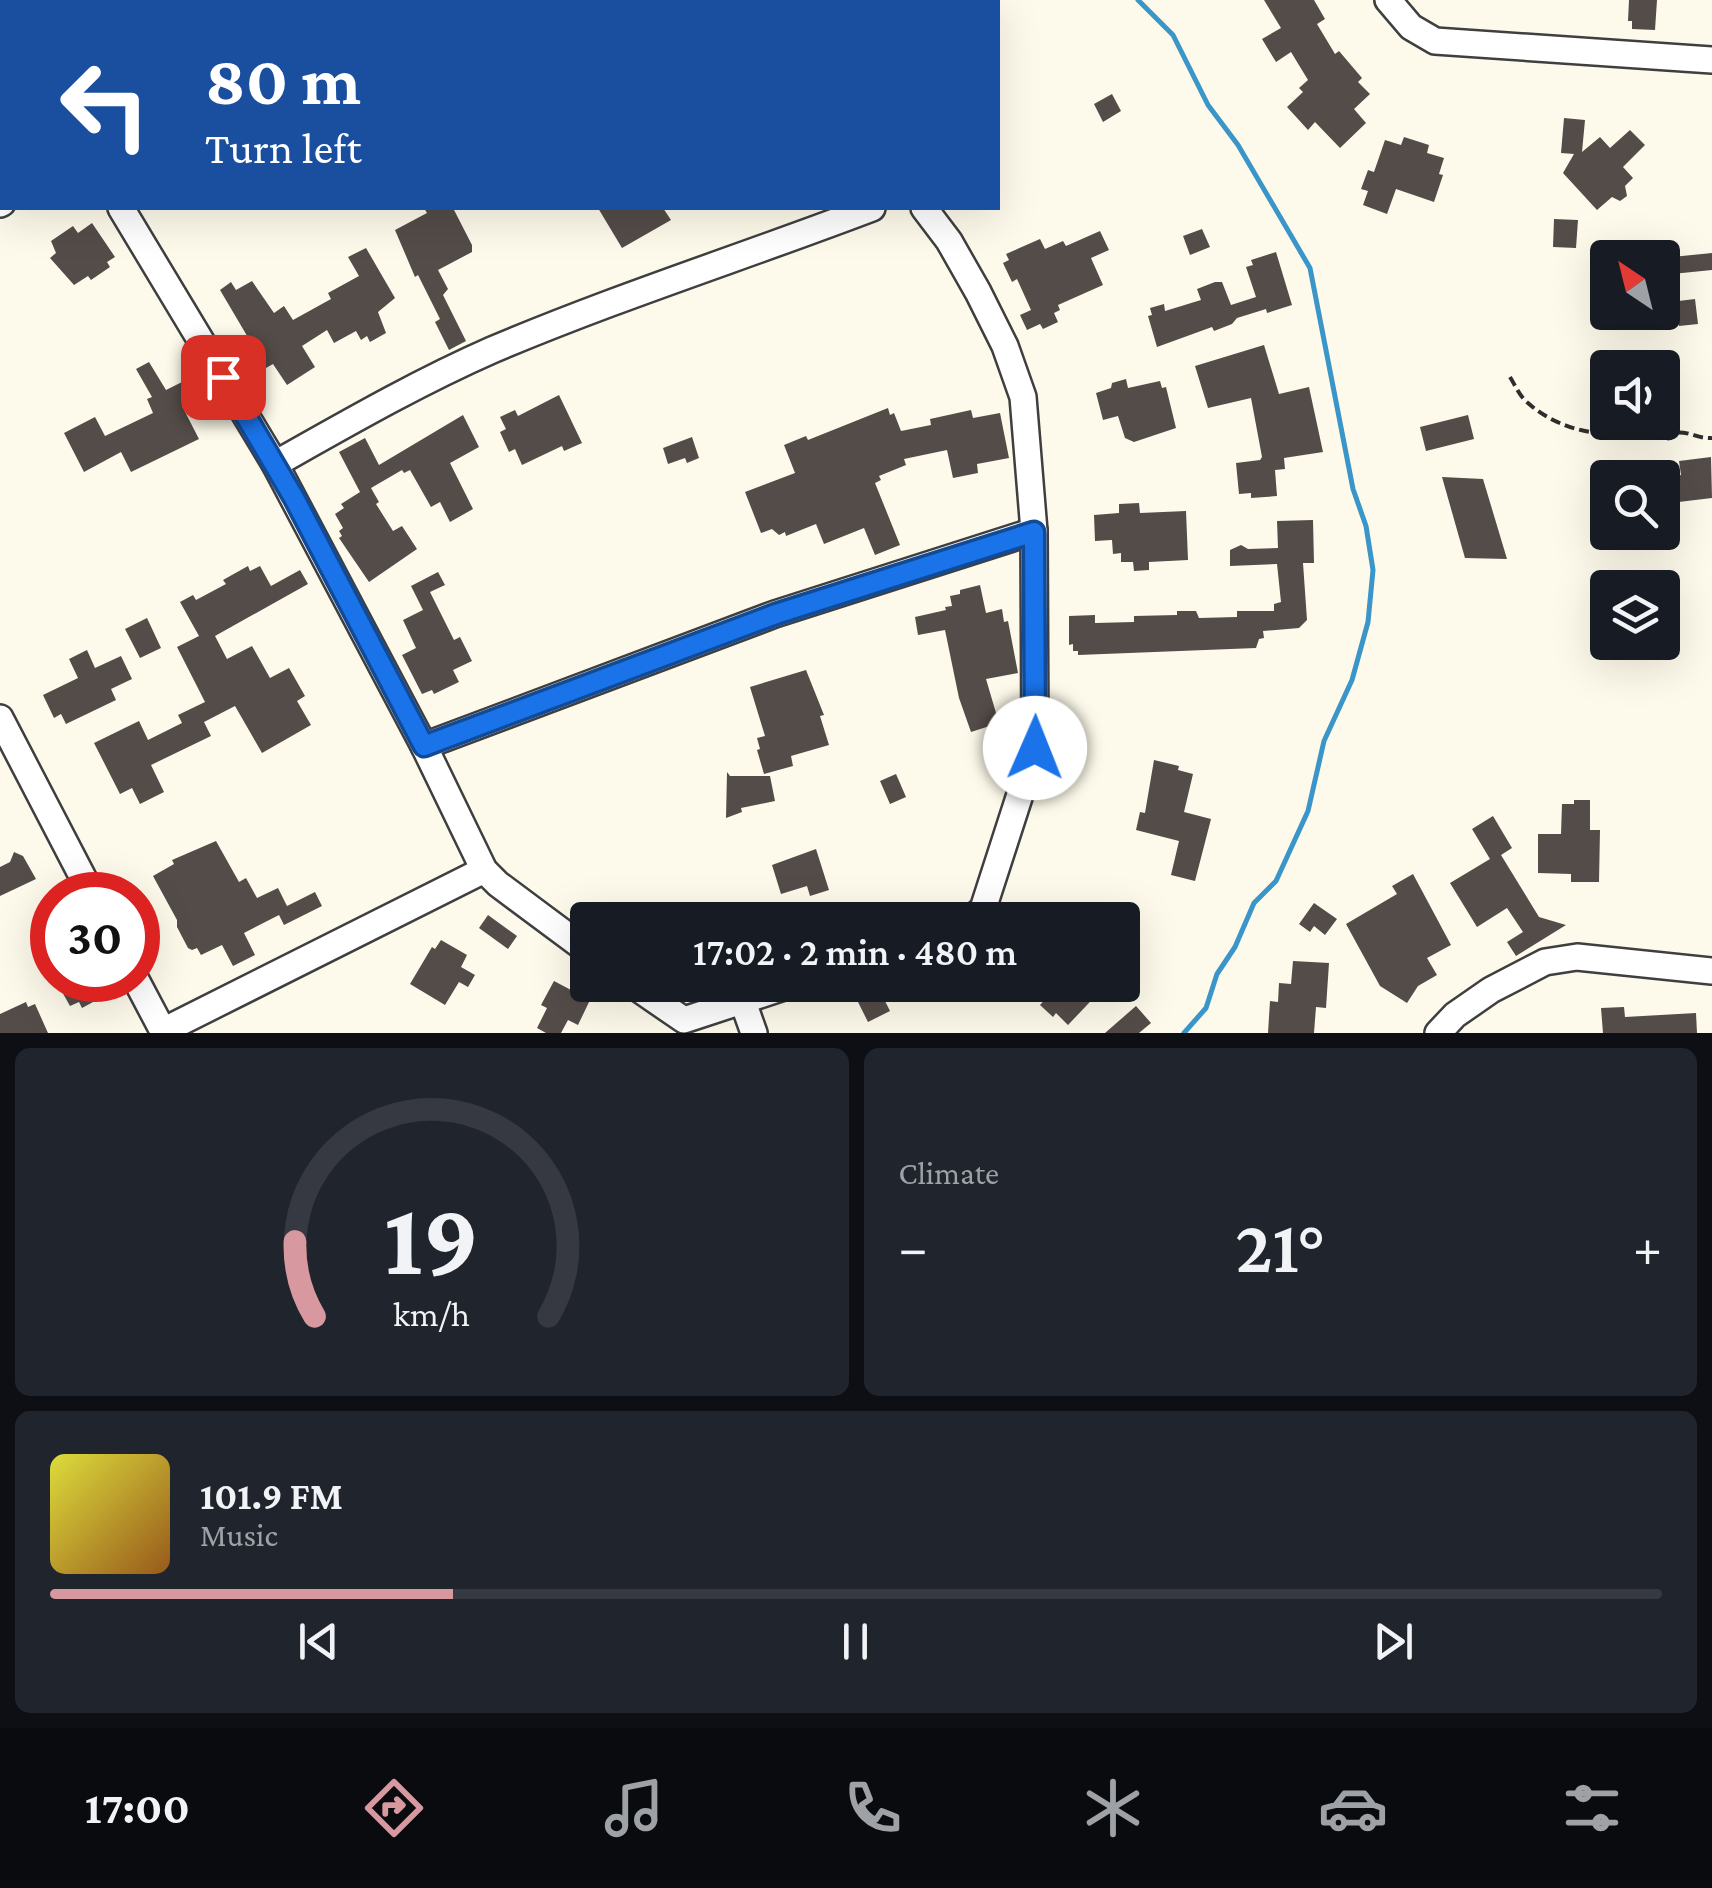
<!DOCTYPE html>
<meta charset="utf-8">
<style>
:root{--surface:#171b24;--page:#20242c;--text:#f1f3f6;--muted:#9ea1a6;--line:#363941;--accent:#d7989f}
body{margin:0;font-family:"Crimson Pro",serif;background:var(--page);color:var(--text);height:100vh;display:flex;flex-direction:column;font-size:38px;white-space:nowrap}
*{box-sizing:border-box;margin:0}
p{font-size:32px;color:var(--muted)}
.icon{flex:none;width:55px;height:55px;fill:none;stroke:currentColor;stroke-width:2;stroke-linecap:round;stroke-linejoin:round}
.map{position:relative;height:1033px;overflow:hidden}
.drawer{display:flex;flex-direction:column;gap:15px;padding:15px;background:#0d0f14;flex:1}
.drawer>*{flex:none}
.guide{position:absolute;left:0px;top:0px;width:1000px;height:210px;box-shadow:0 10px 40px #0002;background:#1a4fa0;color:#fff;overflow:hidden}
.needle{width:65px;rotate:325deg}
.buttons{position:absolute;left:1590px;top:240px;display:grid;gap:20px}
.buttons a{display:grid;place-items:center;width:90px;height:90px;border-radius:10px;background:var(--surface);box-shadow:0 10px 40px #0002;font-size:50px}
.speed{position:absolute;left:30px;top:872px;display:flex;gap:20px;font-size:50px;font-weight:700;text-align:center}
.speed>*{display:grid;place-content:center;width:130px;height:130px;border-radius:50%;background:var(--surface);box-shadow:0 10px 40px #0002;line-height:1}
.speed .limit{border:15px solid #d22;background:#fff;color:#111}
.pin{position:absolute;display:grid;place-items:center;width:85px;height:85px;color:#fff;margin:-42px;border-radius:20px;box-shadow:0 5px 15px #0006}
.me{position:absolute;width:110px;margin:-55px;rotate:1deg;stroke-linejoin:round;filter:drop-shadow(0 0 8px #0008)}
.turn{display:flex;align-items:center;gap:35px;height:210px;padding:0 40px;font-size:45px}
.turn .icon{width:130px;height:130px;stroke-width:2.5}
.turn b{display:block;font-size:70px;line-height:85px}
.big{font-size:75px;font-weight:600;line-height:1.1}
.drawer .card{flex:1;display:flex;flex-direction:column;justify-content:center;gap:15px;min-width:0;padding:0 35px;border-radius:15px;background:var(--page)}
.drawer .dial{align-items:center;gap:0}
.dial svg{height:260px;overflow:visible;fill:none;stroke:var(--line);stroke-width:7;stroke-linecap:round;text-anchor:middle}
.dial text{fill:var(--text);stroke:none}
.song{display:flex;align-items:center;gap:30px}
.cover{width:120px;height:120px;border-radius:15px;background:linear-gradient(135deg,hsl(60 70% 55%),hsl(30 70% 35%))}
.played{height:10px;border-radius:5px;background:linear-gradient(90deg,var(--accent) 25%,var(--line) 25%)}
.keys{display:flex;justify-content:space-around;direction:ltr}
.heat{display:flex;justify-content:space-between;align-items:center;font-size:55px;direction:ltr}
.drawer .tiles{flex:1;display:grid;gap:15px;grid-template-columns:1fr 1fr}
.card:last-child{grid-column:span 2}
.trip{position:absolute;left:570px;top:902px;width:570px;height:100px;border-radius:10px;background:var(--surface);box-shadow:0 10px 40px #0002;font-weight:600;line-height:100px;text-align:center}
.tabs{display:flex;height:160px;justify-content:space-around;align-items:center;background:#090b0e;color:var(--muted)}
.tabs .icon{width:70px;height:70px}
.tabs .current{color:var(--accent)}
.tabs b{font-size:45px;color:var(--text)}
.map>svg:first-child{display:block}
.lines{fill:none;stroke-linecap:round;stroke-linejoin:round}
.stream{stroke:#3a95c9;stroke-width:5}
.building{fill:#544c48}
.minor-casing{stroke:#3f3f3f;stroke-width:30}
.path{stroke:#2e2e2e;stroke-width:4;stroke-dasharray:10 5;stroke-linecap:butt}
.minor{stroke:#fff;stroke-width:25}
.route-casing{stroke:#114b97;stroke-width:25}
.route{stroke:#1a73e8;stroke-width:18}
</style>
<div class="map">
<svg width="1712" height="1033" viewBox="0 0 1712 1033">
<rect width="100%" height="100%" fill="#fefaeb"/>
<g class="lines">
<polyline class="stream" points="1138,0 1173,35 1208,105 1238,145 1310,268 1353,489 1366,526 1373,570 1368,622 1352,680 1324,741 1308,811 1276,881 1254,903 1235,947 1217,974 1206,1008 1184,1033"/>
</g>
<g class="building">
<polygon points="1264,0 1314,0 1325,19 1317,24 1335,54 1339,51 1362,78 1358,82 1370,94 1354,109 1366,123 1340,148 1315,122 1308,130 1287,107 1303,92 1299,88 1308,80 1291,52 1276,62 1262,39 1281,28"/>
<polygon points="1629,0 1657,0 1655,30 1632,29 1632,21 1628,21"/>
<polygon points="1112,94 1121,111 1103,122 1094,104"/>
<polygon points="1564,118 1585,120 1582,152 1600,137 1610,148 1630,130 1645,145 1623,167 1633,178 1625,186 1627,196 1620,201 1612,197 1597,210 1563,173 1574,154 1561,153"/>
<polygon points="1404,137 1429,145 1427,153 1444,158 1439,174 1443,175 1434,202 1396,189 1387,214 1363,205 1368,191 1361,189 1368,170 1374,172 1385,140 1401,145"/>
<polygon points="424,208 453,208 472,245 472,252 438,270 448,289 443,295 466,341 449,350 435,322 440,319 418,275 415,277 395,230 427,213"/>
<polygon points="598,208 663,208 671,220 622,248"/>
<polygon points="1554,219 1578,220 1576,248 1553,247"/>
<polygon points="92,223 115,257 107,262 110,267 91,280 88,276 74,285 50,258 56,253 51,241 73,226 78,233"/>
<polygon points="1202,229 1210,247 1190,255 1183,236"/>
<polygon points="1100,231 1109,250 1091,258 1103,285 1058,305 1060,310 1054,313 1058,322 1043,329 1040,324 1027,330 1020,315 1031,310 1017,279 1012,282 1003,263 1009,260 1006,254 1040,239 1045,249 1063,241 1066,246"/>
<polygon points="366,248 395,298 378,312 386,333 370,342 367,336 361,340 356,331 334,343 327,330 302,346 315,367 287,385 273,364 266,368 220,290 231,282 236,290 252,281 274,313 284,306 293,320 331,299 328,293 359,276 348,257"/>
<polygon points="1276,252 1292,305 1267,313 1266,309 1237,318 1232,324 1214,331 1212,327 1157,347 1148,316 1152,315 1150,308 1164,304 1165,311 1201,300 1197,289 1215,282 1222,282 1231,305 1256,297 1246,267 1253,265 1251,260"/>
<polygon points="1712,253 1712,270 1662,275 1662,258"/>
<polygon points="1695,299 1698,324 1679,326 1678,320 1662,322 1662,303"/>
<polygon points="1264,345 1279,394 1309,387 1323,452 1284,458 1285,469 1275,470 1277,496 1251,498 1251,493 1239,494 1236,463 1260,460 1262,457 1251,398 1208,408 1195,366"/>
<polygon points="149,362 166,390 190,378 199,398 182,406 199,439 131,472 121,452 84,472 64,433 95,417 105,436 153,413 147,399 152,397 136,369"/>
<polygon points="1126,379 1128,388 1160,381 1162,388 1166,387 1176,428 1134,442 1125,438 1118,416 1103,420 1096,393 1111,388 1112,383"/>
<polygon points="559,395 582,443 564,451 562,446 522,465 515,449 509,452 500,432 506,429 500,417 515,410 518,416"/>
<polygon points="888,408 890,415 894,413 901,431 931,425 930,419 971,410 973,418 1000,413 1009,458 977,464 978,473 953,478 947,450 904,459 906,465 879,476 881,480 875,483 900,545 875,555 864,528 824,544 816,524 786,536 785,532 779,535 772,529 761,533 745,492 795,473 784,445 806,436 808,440"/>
<polygon points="463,415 479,447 450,463 473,509 450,522 440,502 431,507 410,470 404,473 402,470 371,488 379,502 376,504 393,531 402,526 417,549 369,582 339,538 342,536 339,531 343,528 335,514 344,508 341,504 360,492 339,452 365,438 379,465"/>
<polygon points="1468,415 1474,439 1426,451 1420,427"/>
<polygon points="692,437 699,458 687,463 685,458 668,464 663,448"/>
<polygon points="1711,457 1712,498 1662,504 1662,477 1681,475 1679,461"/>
<polygon points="1442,477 1483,479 1507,559 1465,558"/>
<polygon points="1139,503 1140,513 1186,511 1188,560 1149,562 1149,570 1134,571 1133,562 1121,562 1121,553 1113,554 1112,540 1095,541 1094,515 1119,513 1119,504"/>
<polygon points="1313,520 1314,563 1303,563 1307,620 1299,628 1263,631 1264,638 1259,639 1256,648 1078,655 1078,651 1073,651 1073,644 1069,645 1069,616 1095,615 1095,623 1134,622 1134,616 1177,615 1177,611 1196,611 1199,618 1237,617 1237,611 1274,611 1274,604 1281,602 1277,564 1230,566 1230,550 1241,545 1248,549 1278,548 1277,521"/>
<polygon points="248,566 250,571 260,566 271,586 300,570 308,584 215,636 227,659 252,646 270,678 289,668 305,696 297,701 311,725 262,753 235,706 204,722 211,736 151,765 164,792 140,804 132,788 120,794 94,743 139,721 148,740 182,723 178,715 205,702 177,647 199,636 180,602 193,595 196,600 226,584 223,580"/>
<polygon points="438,572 445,585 430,592 454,640 460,637 472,661 453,670 459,682 434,694 432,690 422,694 402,655 416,648 403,620 423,610 411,586"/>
<polygon points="980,585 986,613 1002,609 1004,622 1008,621 1018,673 986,679 999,723 971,732 959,698 945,630 918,635 915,617 946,610 945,607 952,606 950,596 960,594 960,590"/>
<polygon points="147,618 161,648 140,658 125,629"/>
<polygon points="87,650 95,668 121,656 132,679 111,689 116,700 66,724 61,714 54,718 43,695 78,678 69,659"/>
<polygon points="806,670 824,715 820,716 829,745 791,756 793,766 764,774 757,750 760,749 757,738 765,736 750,687"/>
<polygon points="1154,760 1179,766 1178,770 1193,774 1184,812 1211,819 1195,881 1171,875 1179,841 1136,830 1140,812 1145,813"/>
<polygon points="727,772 730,776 770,776 775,801 741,808 742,812 726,818"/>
<polygon points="896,774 906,797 890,804 880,781"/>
<polygon points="1574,800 1590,800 1590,830 1600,830 1599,882 1571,882 1571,874 1538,873 1538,834 1561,834 1562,804 1574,804"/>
<polygon points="1493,816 1512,848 1501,855 1539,917 1566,925 1516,956 1507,942 1523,932 1507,908 1477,927 1450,883 1490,859 1472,829"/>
<polygon points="216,841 239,882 246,878 257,898 278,888 287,906 315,892 322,906 284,925 279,915 244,933 255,955 233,966 222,945 201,955 197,948 192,950 188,948 177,927 177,920 153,876 174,864 172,860"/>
<polygon points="816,849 829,890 810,896 807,886 781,894 772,865"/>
<polygon points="14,852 23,856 36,879 0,896 0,867 10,862"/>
<polygon points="1413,874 1451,945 1427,958 1437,975 1418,986 1407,1003 1380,986 1346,924 1397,894 1392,886"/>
<polygon points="1314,903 1337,919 1325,935 1314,926 1310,932 1299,924"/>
<polygon points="1014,904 1052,919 1052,920 1008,920"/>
<polygon points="488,915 517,936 508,949 479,928"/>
<polygon points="441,940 467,955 461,967 475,975 468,987 459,982 445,1005 410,984 432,947 435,949"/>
<polygon points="1293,961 1329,963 1326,1008 1316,1007 1314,1033 1268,1033 1270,1001 1278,1002 1279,983 1291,984"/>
<polygon points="69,980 96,980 104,996 82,1008 79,1002 70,1006 61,990 71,985"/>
<polygon points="554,981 590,1000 578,1025 568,1020 561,1033 546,1033 537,1028 547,1008 541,1005"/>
<polygon points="867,985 877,985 890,1011 868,1022 853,992"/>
<polygon points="1039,985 1106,985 1068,1025 1056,1013 1053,1017 1040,1005 1049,995"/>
<polygon points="26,1002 28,1007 35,1004 48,1033 0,1033 0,1014"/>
<polygon points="1136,1006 1151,1023 1139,1033 1105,1033"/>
<polygon points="1624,1007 1625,1017 1696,1013 1697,1033 1603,1033 1601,1008"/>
</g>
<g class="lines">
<g class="minor-casing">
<g id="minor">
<polyline points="797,0 798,2"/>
<polyline points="1388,0 1411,27 1435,41 1712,60"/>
<polyline points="404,2 410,0"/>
<polyline points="0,204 2,203"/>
<polyline points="121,208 275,464 424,746 484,870 498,884 588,951"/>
<polyline points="924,208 949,241 978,292 1005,346 1023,397 1034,531 1035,748 983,909 970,920"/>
<path d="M 275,464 C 346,424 417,383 492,350 C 617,297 746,256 872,208"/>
<polyline points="0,718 92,895"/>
<polyline points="424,746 775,614 1034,531"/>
<polyline points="136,980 164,1033"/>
<polyline points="633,985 684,1020 790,985"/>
<polyline points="743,1002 754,1033"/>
<polyline points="163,1031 484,870"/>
<polyline points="1438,1033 1455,1015 1491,990 1545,962 1577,957 1712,971"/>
</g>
</g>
<g class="path">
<polyline points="361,0 363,2"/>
<path d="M 1510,377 C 1515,385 1520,397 1528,403 C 1551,424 1587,436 1618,433 C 1637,431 1646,428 1663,439 L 1671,438 L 1673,433 C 1688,430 1697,439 1712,438"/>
</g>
<use href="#minor" class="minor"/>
</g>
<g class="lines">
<g class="route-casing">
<polyline id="route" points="223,377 294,498 424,746 776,614 1034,532 1035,748"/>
</g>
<use href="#route" class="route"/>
</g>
</svg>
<div class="buttons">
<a><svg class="needle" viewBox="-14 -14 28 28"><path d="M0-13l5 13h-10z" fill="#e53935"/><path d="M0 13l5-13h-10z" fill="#9ea1a6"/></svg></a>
<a><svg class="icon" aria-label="sound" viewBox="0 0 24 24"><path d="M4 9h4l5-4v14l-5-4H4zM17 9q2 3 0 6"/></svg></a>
<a><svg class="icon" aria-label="search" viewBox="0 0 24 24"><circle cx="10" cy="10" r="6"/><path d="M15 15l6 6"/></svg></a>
<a><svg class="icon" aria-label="layers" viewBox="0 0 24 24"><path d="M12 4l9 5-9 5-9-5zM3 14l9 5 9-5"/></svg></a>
</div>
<div class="speed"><div class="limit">30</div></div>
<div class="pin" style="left:223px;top:377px;background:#d93025"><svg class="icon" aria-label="arrive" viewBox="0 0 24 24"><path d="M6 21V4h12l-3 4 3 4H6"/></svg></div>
<svg class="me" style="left:1035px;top:748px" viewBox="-20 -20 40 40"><circle r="19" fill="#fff"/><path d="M0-13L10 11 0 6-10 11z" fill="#1a73e8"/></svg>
<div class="trip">17:02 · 2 min · 480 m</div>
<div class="guide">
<div class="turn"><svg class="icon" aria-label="left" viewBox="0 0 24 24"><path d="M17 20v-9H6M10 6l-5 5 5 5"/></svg><div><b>80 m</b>Turn left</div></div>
</div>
</div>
<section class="drawer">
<div class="tiles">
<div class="card dial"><svg viewBox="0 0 100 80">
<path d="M14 69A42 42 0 1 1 86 69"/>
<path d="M14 69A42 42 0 0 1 8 46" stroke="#d7989f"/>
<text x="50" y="56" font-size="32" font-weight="700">19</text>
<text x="50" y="72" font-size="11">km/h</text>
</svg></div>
<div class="card"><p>Climate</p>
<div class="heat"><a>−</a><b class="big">21°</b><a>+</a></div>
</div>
<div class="card">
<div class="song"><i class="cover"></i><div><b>101.9 FM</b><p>Music</p></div></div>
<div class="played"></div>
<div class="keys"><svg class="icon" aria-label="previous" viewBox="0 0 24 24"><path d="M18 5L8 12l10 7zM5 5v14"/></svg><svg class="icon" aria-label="pause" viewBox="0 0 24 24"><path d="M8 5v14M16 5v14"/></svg><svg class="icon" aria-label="next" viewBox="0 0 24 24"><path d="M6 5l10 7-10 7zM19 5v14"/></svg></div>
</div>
</div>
</section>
<nav class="tabs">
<b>17:00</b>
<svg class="icon current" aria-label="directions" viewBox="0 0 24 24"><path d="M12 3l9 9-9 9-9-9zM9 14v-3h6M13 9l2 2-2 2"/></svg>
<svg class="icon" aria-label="music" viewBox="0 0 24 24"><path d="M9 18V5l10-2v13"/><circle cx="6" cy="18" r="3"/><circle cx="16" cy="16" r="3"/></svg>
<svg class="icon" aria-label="phone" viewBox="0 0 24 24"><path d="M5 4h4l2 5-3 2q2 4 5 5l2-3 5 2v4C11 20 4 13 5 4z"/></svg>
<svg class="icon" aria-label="climate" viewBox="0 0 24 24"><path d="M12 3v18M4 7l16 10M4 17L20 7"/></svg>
<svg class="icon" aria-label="car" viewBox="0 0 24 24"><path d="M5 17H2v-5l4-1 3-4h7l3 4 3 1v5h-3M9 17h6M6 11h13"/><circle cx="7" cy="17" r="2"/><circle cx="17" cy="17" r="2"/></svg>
<svg class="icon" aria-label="filters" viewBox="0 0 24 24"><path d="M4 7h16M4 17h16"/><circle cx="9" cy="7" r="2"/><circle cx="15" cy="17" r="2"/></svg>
</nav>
